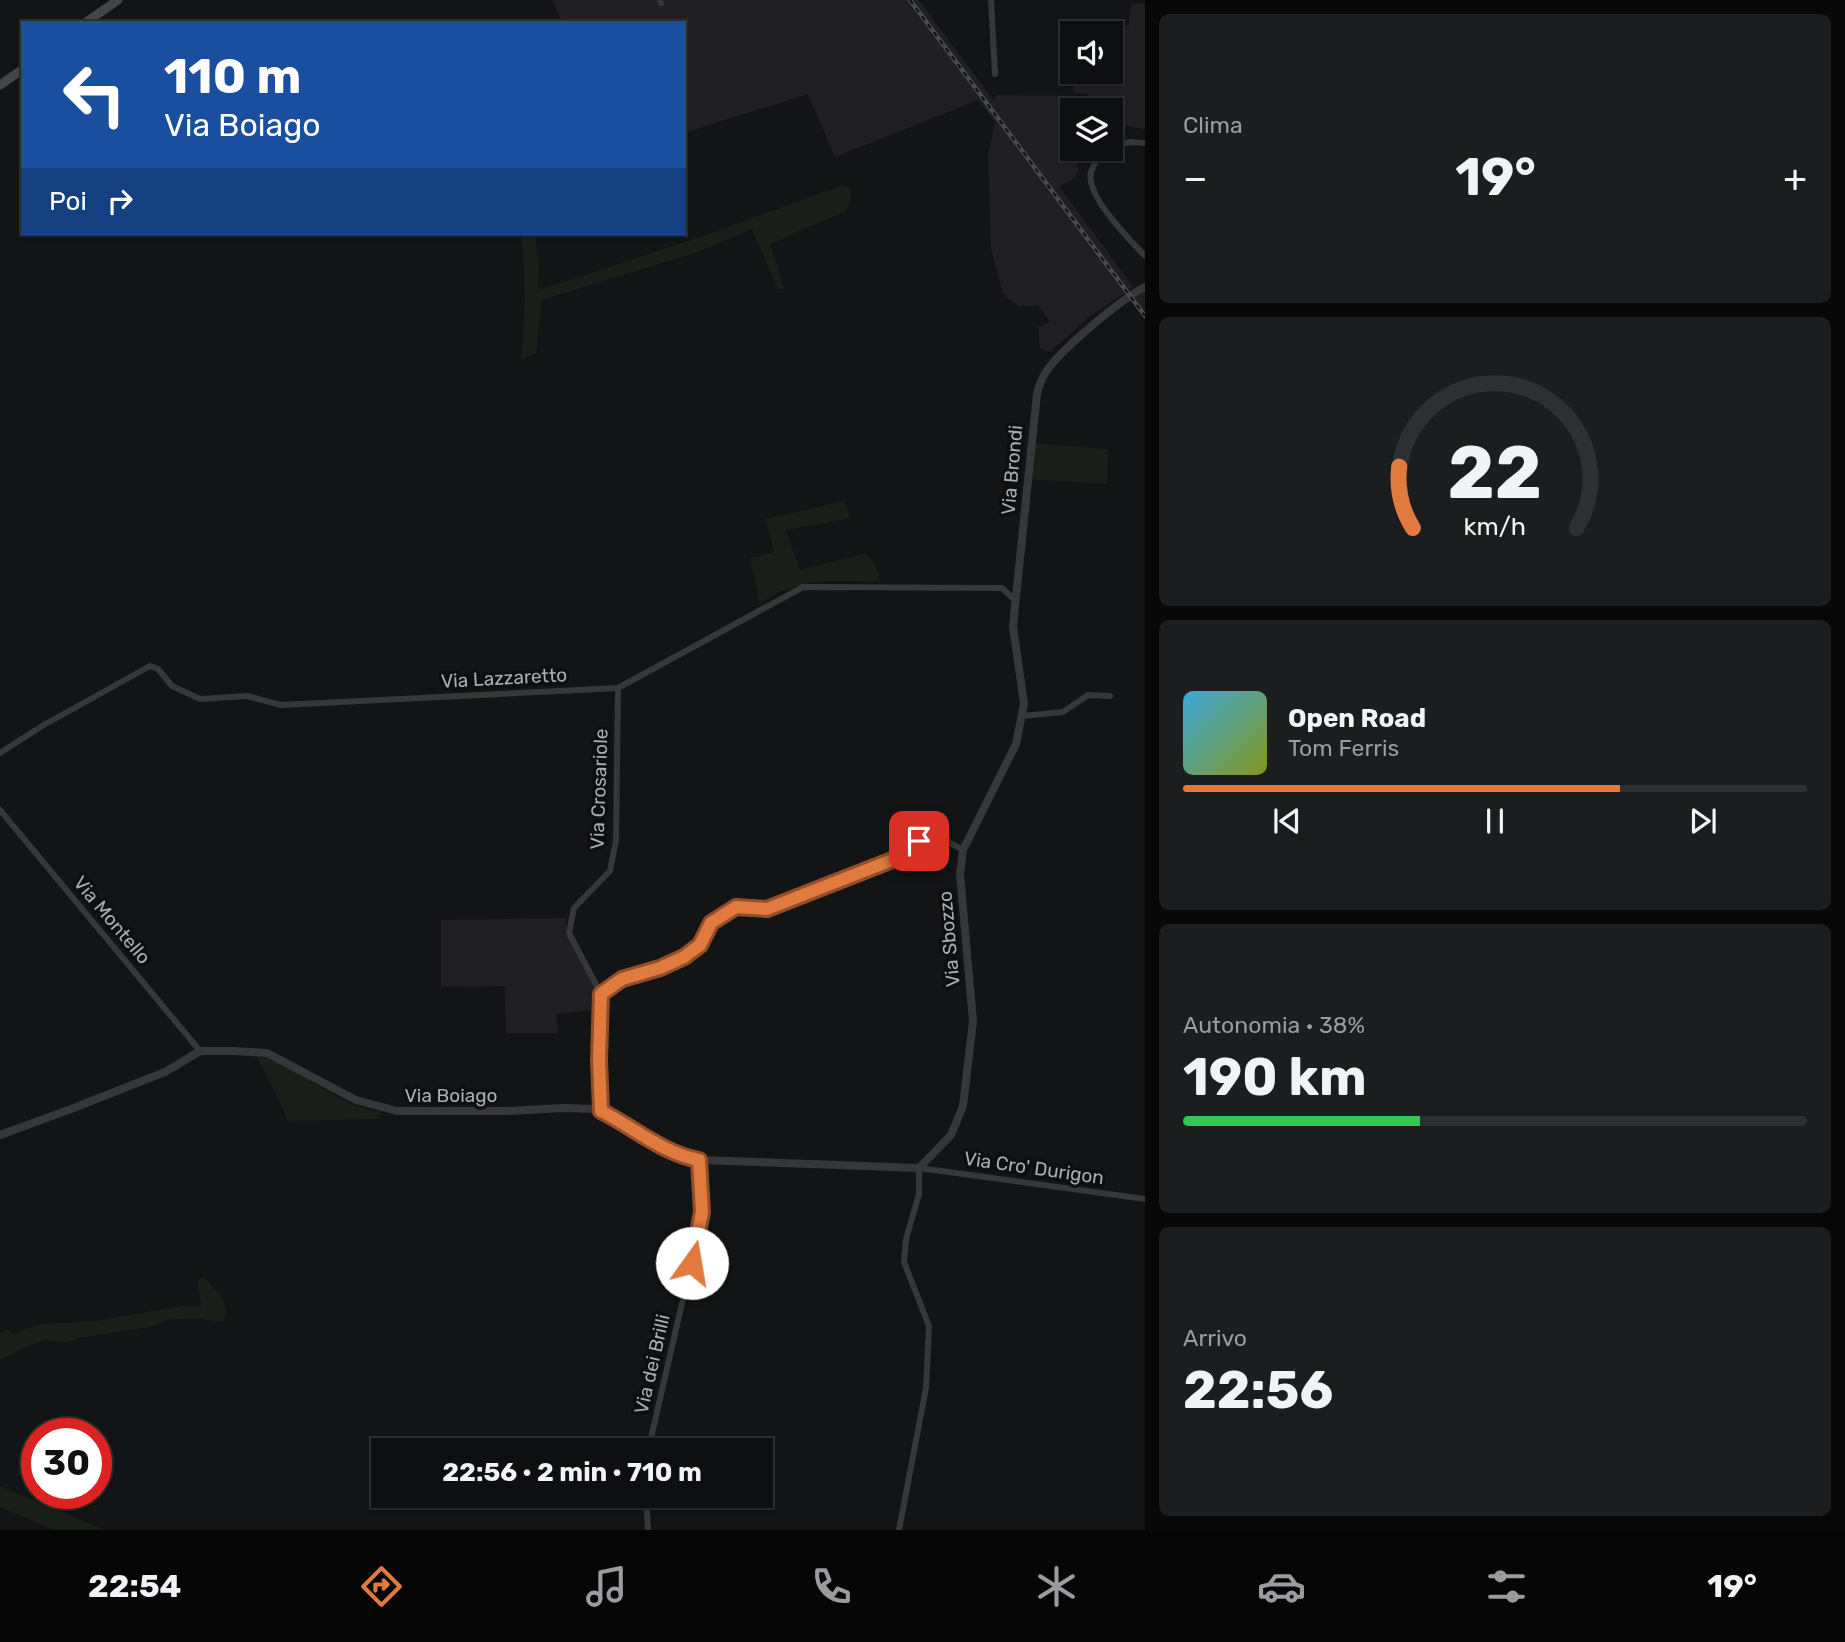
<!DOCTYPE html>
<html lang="it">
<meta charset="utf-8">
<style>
:root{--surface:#0e0f10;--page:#1c1d1e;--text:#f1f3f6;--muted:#9b9c9f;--line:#2e2f30;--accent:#e17a3f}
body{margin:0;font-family:Rubik,sans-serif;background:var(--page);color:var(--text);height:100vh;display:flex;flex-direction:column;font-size:26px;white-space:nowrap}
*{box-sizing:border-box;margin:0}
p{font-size:23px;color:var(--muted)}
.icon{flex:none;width:38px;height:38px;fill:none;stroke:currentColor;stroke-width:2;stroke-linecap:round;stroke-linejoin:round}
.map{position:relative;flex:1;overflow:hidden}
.sheet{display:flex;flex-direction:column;gap:14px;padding:14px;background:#080809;width:700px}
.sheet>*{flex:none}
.guide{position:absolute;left:21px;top:21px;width:665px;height:214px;border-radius:0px;box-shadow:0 2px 5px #0004,0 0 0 2px var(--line);background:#1a4fa0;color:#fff;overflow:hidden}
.tools{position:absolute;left:1060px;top:21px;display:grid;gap:14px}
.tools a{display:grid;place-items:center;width:63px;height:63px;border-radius:0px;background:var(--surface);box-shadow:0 2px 5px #0004,0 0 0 2px var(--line);font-size:35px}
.speed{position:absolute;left:21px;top:1418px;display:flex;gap:14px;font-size:35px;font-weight:700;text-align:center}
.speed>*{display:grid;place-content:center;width:91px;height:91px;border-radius:50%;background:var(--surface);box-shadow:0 2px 5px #0004,0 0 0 2px var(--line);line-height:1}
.speed .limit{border:10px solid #d22;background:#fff;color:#111}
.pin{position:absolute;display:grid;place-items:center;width:60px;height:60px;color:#fff;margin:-30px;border-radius:14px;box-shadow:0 4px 10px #0006}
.me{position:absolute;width:77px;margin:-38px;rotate:13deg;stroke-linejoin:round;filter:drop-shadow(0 0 5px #0008)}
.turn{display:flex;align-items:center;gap:24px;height:147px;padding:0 28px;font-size:32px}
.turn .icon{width:91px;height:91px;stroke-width:2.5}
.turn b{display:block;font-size:49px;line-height:60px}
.then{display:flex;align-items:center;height:66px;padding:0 28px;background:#0003;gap:14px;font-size:26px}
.big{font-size:52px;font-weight:700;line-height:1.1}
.sheet .card{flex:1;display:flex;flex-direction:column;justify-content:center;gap:10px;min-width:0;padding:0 24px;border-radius:10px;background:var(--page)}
.sheet .dial{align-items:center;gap:0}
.dial svg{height:182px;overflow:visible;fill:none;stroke:var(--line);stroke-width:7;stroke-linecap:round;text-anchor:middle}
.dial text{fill:var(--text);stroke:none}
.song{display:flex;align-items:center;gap:21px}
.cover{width:84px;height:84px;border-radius:10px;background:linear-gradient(135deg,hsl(200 70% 55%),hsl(70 70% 35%))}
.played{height:7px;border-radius:4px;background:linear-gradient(90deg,var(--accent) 70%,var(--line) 70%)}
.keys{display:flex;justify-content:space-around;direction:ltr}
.heat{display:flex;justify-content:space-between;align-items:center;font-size:38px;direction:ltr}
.charge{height:10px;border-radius:5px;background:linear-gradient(90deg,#34c759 38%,var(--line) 0)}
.trip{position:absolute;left:371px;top:1438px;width:402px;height:70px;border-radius:0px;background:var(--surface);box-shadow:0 2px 5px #0004,0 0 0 2px var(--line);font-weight:700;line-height:70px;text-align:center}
.dock{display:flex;height:112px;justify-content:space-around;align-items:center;background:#060606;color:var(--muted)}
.dock .icon{width:49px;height:49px}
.dock .current{color:var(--accent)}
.dock b{font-size:32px;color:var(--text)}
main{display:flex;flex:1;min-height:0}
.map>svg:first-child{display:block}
.built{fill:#202022;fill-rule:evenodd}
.green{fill:#1b1f1a}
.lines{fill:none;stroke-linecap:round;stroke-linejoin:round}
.minor{stroke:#35373a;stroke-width:6}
.tertiary{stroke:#35373a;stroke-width:8}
.secondary{stroke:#434649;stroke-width:9}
.rail-casing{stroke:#484b4e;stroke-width:4.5}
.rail{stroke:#0e0f10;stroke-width:2;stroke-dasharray:5;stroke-linecap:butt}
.route-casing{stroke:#924f29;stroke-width:18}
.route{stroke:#e17a3f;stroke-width:12}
.labels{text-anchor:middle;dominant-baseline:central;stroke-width:7;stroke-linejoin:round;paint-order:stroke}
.street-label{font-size:19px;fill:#a6afb4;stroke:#0e0f10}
</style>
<main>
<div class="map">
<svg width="1145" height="1530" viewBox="0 0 1145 1530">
<rect width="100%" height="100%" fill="#131415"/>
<g class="built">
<polygon points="553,0 919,0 994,101 996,95 1073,96 1073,149 1076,149 1078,173 1071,181 1059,186 1133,287 1088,318 1050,352 1040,349 1038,327 1050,322 1038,305 1019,307 1003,294 991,248 988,157 995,122 978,100 835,157 808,94 684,133 684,23 562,23"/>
<path d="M 1145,3 L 1145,129 L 1111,123 L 1111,110 L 1089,110 L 1088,94 L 1073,93 L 1071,23 L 1129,25 L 1131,4 ZM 1111,33 L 1111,72 L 1073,72 L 1073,33 Z"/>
<polygon points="1145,291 1145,319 1130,299"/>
<polygon points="566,918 567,929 593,978 594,1010 556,1014 558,1033 506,1033 505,986 441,987 441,920"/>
</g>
<g class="green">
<path d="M 843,185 L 850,188 C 852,196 851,204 846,211 L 770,244 L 784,288 L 778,290 L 752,229 L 695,253 L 542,300 L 536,353 L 521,360 C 525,318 527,275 520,233 L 535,233 L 539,269 L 538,288 L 542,289 L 703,236 Z"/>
<polygon points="1034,443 1108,449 1107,484 1029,479"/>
<path d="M 844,501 L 851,518 L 786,530 L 800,570 L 864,554 L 864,551 L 877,568 L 880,582 C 835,581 798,576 760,604 L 750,558 L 774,552 L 766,519 Z"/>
<path d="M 255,1053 C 299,1066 330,1102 379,1112 L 380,1119 L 287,1121 L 284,1110 Z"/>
<path d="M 204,1277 C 217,1293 231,1300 224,1322 L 194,1318 L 167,1320 L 150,1327 L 79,1338 L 67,1343 L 45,1340 L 25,1347 L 0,1360 L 0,1333 L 7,1329 L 13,1334 L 41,1324 L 96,1321 L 181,1306 L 201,1306 L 197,1281 Z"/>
<polygon points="0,1486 95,1526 103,1530 55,1530 0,1507"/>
</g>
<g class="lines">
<g class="minor">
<polyline points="660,0 661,3"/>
<polyline points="991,0 995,74"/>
<polyline points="1111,146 1130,142 1145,143"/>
<path d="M 1107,149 C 1101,154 1094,163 1091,172 C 1085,195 1130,240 1145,256"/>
<polyline points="1022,716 1063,712 1088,695 1110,696"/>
<polyline points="0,753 42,726 150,666 158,669 172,686 200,699 247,696 281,705 618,688 803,587 1002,588 1016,601"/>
<polyline points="0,810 200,1051"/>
<path d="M 601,994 L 622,979 L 660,968 L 684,957 L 700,945 L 711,923 L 736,907 L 767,909 L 905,855 C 928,833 936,834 963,850"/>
<polyline points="601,1111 599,1060 601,994 569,933 574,908 610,871 616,840 618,688"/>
<polyline points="648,1451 701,1221 699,1160"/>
<polyline points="646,1496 648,1530"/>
<polyline points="899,1530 926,1388 929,1326 904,1262 906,1239 919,1194 919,1168 1145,1199"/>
</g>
<path class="tertiary" d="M 0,1135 L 71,1109 L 165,1072 L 200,1051 L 233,1051 L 267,1053 L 356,1100 L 397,1111 L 508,1111 L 564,1108 L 594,1109 L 623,1122 L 656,1144 L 699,1160 L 919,1168 L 951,1135 L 963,1106 L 973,1021 L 960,874 L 963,850 L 1016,744 L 1024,704 L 1013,626 L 1037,394 C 1039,385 1043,376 1048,369 C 1064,347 1121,299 1145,287"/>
<g class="secondary">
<polyline points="85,23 118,0"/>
<polyline points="0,85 23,69"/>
</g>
<g class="rail-casing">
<polyline id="rail" points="910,0 1145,316"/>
</g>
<use href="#rail" class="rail"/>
</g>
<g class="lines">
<g class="route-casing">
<path id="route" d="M 692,1263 L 702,1212 L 699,1160 C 662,1153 633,1127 601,1111 L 599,1060 L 601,994 L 622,979 L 660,968 L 684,957 L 700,945 L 711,923 L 736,907 L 767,909 L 905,855 L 919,841"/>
</g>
<use href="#route" class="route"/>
</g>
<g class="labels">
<g class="street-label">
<text transform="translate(1012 470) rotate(-85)">Via Brondi</text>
<text transform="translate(504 678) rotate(-3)">Via Lazzaretto</text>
<text transform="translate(599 789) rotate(-88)">Via Crosariole</text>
<text transform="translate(112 920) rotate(50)">Via Montello</text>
<text transform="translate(949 939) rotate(-95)">Via Sbozzo</text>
<text x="451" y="1095">Via Boiago</text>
<text transform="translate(1034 1168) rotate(8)">Via Cro' Durigon</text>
<text transform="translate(652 1364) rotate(-77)">Via dei Brilli</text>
</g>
</g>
</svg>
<div class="tools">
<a><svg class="icon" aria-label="sound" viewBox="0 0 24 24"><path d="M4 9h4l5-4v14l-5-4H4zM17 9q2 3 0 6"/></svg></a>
<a><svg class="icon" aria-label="layers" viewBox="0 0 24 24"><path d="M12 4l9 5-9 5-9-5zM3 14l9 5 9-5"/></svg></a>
</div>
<div class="speed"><div class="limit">30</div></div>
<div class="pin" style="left:919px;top:841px;background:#d93025"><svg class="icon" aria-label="arrive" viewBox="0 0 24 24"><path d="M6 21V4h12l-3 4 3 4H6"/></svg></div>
<svg class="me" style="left:692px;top:1263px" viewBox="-20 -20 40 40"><circle r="19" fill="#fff"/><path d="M0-13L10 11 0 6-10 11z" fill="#e17a3f"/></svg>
<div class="trip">22:56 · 2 min · 710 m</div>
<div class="guide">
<div class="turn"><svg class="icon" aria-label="left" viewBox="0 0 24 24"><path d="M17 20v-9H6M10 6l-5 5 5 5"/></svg><div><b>110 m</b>Via Boiago</div></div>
<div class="then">Poi<svg class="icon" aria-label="right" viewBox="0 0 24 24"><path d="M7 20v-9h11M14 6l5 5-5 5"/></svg></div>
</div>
</div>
<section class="sheet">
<div class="card"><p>Clima</p>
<div class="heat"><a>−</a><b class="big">19°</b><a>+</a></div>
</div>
<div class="card dial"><svg viewBox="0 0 100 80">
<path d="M14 69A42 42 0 1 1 86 69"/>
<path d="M14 69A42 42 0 0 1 8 42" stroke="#e17a3f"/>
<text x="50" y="56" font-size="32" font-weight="700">22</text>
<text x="50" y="72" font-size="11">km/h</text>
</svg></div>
<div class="card">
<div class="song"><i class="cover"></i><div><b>Open Road</b><p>Tom Ferris</p></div></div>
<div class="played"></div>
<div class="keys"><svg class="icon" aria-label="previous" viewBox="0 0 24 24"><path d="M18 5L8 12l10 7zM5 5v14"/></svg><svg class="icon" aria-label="pause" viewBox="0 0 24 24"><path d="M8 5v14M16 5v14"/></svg><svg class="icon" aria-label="next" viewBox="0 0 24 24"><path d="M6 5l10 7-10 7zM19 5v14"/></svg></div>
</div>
<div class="card"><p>Autonomia · 38%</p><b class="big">190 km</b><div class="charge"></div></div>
<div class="card"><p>Arrivo</p><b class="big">22:56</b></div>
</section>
</main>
<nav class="dock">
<b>22:54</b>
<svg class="icon current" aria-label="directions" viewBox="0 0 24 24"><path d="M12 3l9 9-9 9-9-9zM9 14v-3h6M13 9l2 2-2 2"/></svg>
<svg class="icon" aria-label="music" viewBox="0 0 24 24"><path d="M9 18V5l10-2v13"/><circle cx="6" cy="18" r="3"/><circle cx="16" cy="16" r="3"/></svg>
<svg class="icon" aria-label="phone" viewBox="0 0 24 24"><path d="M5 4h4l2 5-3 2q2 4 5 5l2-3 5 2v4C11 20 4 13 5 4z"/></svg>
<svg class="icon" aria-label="climate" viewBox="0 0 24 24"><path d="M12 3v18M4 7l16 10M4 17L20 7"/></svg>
<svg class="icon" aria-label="car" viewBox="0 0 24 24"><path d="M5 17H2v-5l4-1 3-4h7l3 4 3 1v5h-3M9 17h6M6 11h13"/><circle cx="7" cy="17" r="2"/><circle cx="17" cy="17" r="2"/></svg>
<svg class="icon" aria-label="filters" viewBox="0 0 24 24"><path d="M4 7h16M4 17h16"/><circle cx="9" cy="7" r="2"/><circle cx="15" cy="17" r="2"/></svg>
<b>19°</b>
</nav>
